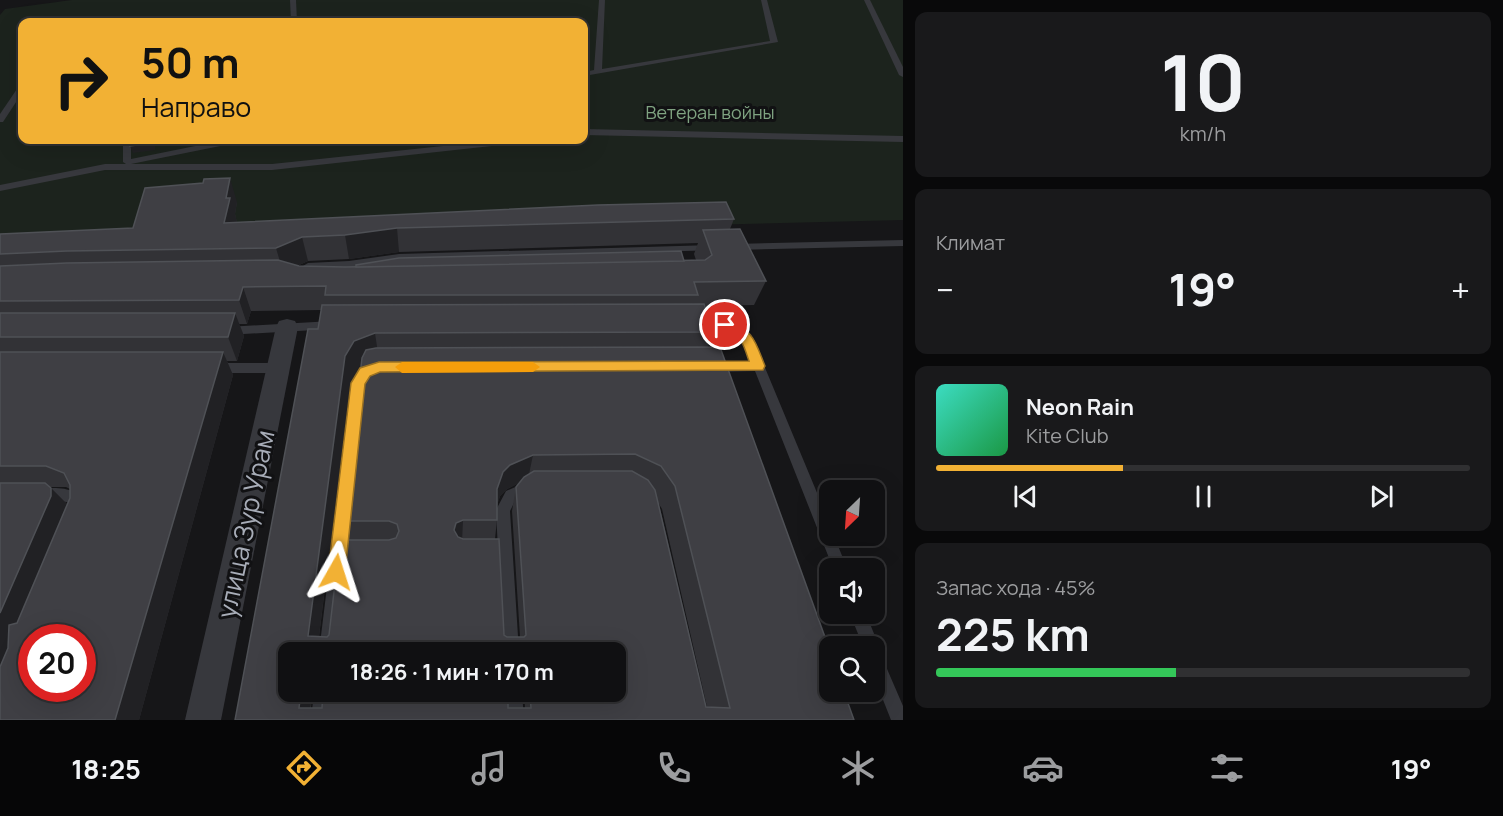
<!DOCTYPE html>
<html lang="ru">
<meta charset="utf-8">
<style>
:root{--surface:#101012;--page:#19191b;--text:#f1f3f6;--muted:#9c9d9f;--line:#303032;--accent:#f2b134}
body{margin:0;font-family:Manrope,sans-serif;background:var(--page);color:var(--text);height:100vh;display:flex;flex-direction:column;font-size:22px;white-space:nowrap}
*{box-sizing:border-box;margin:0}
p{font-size:20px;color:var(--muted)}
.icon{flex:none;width:33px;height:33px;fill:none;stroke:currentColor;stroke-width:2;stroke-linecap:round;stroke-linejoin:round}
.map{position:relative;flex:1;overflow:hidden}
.panel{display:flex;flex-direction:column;gap:12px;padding:12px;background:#09090a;width:600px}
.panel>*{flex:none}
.banner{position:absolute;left:18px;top:18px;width:570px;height:126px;border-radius:12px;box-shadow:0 6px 24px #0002,0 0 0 2px var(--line);background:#f2b134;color:#111;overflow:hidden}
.needle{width:39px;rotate:205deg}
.tools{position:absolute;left:819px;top:480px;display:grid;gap:12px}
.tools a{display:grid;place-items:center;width:66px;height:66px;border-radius:12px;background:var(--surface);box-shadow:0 6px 24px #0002,0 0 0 2px var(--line);font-size:30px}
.speed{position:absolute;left:18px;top:624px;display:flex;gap:12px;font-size:30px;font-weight:700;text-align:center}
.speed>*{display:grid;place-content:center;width:78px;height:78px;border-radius:50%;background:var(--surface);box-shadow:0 6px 24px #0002,0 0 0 2px var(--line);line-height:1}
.speed .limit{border:9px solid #d22;background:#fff;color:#111}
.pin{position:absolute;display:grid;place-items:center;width:51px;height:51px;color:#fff;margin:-26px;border:3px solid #fff;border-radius:50%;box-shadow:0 2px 6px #0007}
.me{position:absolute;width:66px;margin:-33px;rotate:6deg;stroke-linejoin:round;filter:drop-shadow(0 0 4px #0008)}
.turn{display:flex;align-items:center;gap:21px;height:126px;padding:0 24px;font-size:27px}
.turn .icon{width:78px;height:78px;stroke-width:2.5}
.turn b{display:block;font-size:42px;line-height:51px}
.big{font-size:45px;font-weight:700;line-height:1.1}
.panel .tile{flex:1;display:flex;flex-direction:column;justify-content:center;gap:9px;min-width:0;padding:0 21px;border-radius:12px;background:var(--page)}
.panel .dial{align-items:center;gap:0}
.dial b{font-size:78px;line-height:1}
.song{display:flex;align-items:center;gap:18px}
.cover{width:72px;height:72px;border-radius:9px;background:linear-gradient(135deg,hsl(170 70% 55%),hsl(140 70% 35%))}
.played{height:6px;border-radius:3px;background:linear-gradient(90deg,var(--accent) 35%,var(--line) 35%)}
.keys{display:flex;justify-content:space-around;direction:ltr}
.heat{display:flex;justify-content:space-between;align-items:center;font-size:33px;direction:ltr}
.charge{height:9px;border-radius:4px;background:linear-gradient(90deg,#34c759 45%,var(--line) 0)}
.trip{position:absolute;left:278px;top:642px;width:348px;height:60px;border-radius:12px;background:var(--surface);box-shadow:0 6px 24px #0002,0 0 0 2px var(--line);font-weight:700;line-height:60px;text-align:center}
.tab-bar{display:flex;height:96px;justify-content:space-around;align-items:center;background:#060607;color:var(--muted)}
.tab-bar .icon{width:42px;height:42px}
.tab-bar .selected{color:var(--accent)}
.tab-bar b{font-size:27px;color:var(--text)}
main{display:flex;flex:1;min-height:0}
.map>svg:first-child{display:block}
.green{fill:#1c231d;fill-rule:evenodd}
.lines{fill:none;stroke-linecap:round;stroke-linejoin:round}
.lane{fill:#37383d;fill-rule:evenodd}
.street{fill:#37383d;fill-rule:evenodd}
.wall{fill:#323236;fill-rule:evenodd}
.shaded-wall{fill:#212124}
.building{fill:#3f3f44;stroke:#4f5156;stroke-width:1.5;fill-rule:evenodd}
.route{fill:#f2b134;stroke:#9d7322;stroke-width:1.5}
.slow{fill:#f59e0b}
.labels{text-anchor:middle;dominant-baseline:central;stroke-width:6;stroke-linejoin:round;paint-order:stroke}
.far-park-label{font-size:18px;fill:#7fa381;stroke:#111113}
.near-street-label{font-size:26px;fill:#a8adb8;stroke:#111113}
</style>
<main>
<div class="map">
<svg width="903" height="720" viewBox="0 0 903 720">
<rect width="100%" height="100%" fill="#161618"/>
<path class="green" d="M 72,0 L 903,0 L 903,220 L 454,231 L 0,255 L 0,15 L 5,9 ZM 22,22 L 584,22 L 584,140 L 22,140 Z"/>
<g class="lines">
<g class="lane">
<polygon points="290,0 296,0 297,22 291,22"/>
<polygon points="599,0 605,0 602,69 770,41 761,0 767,0 778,42 584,76 584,72 594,70"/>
<polygon points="864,0 870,0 903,67 903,77 899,75"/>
<polygon points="19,86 22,86 22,93 3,122 0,122 0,114"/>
<polygon points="584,129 903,136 903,142 584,135"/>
<polygon points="123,140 131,140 131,159 225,140 239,140 235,143 131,164 272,164 500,140 523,140 519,143 272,170 105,170 0,191 0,185 105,164 126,164 123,162"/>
<polygon points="903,240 903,246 733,250 728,247 733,244"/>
<polygon points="713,245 717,246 718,248 717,250 399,260 349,269 309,270 303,273 298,269 308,263 349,261 399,254"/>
<polygon points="332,321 338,325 332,329 227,335 221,331 227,327"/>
<polygon points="698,321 730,323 751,334 830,524 830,536 834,536 847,568 833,568 755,371 711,372 707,370 705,367 707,364 711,362 751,361 742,340 737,336 724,330 694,328 692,325 694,322"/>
<polygon points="214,363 278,363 282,365 284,368 282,371 278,373 214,373 210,371 208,368 210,365"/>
<polygon points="370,365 374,367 376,370 364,383 335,652 319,652 352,383 357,374"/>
<polygon points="529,481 534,483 536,487 534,491 516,499 510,511 519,652 503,652 496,510 506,491"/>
<path d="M 53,488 C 69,488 81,492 88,507 L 86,512 L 81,514 L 76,512 L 67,502 L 36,499 L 34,495 L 36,491 Z"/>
<polygon points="850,614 866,614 879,646 878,648 903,706 903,720 891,720 874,677 874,646 863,646"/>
<polygon points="314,692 331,692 329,720 311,720"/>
<polygon points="505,692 522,692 524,720 506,720"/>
</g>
<polygon class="street" points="287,319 295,321 298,327 221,720 185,720 276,327 279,321"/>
</g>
<path class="wall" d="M 237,202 L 235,214 L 237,223 L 734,219 L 730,229 L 766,281 L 754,305 L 705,306 L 714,332 L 708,347 L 854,720 L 235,720 L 318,329 L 321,310 L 251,311 L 247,324 L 239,324 L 244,336 L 237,361 L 227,361 L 233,375 L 139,720 L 0,720 L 0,234 L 133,228 ZM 698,243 L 694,254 L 696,260 L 341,267 L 297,266 L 308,261 L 349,259 L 399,252 ZM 361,367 L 343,521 L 349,540 L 329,635 L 327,637 L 319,637 L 350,383 L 359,368 ZM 519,483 L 516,487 L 512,511 L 520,637 L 507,637 L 504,635 L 495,539 L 497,520 L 497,505 L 500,496 L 507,489 ZM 50,487 L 66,487 L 70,489 L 70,498 L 67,504 ZM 659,504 L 662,509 L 707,707 L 706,707 ZM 288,652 L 615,652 L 615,692 L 524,692 L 525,708 L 311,708 L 312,692 Z"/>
<g class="shaded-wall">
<polygon points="152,140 155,140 155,150 133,153 130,146"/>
<polygon points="230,178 237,202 235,214 237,222 232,248 224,223 226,198"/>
<polygon points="397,228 399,252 349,259 345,235"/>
<polygon points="302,237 308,261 283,272 276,248"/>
<polygon points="243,287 251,311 247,324 239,300"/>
<polygon points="235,313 244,336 237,361 228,337"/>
<polygon points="375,333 379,360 359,368 350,383 317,652 308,636 345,356 354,341"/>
<polygon points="223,352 233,375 139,720 115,720"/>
<polygon points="533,455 528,479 507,489 500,496 495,512 497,489 503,472 510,465"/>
<polygon points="51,488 71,508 0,692 0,613"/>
<polygon points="463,520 462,542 456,545 454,530 456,523"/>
<polygon points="301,692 312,692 309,720 299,708"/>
</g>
<g class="building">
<polygon points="130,140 152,140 152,143 130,146"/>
<polygon points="230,178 226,198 230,198 224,223 598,205 726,202 734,219 397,228 345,235 302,237 276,248 67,251 0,254 0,234 133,228 145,188 203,183 204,179"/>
<polygon points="740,229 766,281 694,282 698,295 325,295 326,286 243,287 239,300 0,301 0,266 67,263 278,260 299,266 345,267 705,260 712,255 703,230"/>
<polygon points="681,251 684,261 356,267 356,265 399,258"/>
<path d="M 704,304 L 714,332 L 375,333 L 354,341 L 345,356 L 308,636 L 327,637 L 329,635 L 340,540 L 389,540 L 396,538 L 399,531 L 397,524 L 389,521 L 343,521 L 362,358 L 366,350 L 376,348 L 720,347 L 830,651 L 830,692 L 844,692 L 854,720 L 235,720 L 308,329 L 318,329 L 322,305 ZM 635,454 L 661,466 L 675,486 L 730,708 L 706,707 L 655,490 L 648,480 L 632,471 L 534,471 L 524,477 L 516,487 L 526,635 L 524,637 L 507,637 L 504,635 L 499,539 L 463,539 L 458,537 L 454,530 L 456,523 L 463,520 L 497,520 L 497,489 L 503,472 L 510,465 L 533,455 ZM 288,652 L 615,652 L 615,692 L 530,692 L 531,708 L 508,708 L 508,692 L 323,692 L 322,708 L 299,708 L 301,692 L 288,692 Z"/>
<polygon points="0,313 235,313 228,337 0,337"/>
<path d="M 0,352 L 223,352 L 115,720 L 0,720 L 0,667 L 8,648 L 9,625 L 17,623 L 70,498 L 70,485 L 64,473 L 46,466 L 0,466 ZM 32,638 L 82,638 L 82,688 L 32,688 Z"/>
<polygon points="0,483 45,483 51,488 51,496 0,613"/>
</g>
<path class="route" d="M 725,321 C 754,329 755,341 765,366 L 763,370 L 380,372 L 370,376 L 365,384 L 345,572 L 343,578 L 336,580 L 330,578 L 328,572 L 351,383 L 360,368 L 379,362 L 749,361 C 745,350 743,338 731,333 C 726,330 723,330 719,325 Z"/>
<polygon class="slow" points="402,362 533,362 540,367 533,372 402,373 395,367"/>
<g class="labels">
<g class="far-park-label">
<text x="710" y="112">Ветеран войны</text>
</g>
<g class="near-street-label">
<text transform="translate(245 524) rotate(-78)">улица Зур Урам</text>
</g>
</g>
</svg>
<div class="tools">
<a><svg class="needle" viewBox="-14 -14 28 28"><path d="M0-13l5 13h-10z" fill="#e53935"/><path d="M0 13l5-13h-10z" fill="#9c9d9f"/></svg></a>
<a><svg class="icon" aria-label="sound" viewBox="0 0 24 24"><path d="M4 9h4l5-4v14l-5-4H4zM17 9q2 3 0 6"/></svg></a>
<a><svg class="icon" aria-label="search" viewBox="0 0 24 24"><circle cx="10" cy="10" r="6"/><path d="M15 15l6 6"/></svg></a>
</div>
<div class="speed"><div class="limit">20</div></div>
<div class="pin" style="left:725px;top:325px;background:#d93025"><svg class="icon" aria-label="arrive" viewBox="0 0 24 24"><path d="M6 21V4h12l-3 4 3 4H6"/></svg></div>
<svg class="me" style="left:336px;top:572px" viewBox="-20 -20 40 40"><path d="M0-17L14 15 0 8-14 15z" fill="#f2b134" stroke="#fff" stroke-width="4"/></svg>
<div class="trip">18:26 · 1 мин · 170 m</div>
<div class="banner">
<div class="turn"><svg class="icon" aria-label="right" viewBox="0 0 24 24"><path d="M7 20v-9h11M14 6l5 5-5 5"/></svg><div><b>50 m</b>Направо</div></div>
</div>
</div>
<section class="panel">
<div class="tile dial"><b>10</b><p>km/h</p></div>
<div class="tile"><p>Климат</p>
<div class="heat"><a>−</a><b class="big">19°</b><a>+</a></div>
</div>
<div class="tile">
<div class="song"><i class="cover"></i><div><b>Neon Rain</b><p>Kite Club</p></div></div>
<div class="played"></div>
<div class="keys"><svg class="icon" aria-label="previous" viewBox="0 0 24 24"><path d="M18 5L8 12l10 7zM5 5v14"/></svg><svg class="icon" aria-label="pause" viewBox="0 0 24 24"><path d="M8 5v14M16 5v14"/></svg><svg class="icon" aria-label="next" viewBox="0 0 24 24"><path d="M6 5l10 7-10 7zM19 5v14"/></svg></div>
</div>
<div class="tile"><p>Запас хода · 45%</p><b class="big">225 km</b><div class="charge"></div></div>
</section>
</main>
<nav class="tab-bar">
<b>18:25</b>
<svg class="icon selected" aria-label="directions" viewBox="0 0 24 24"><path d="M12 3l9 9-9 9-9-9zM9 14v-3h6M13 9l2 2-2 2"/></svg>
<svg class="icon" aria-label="music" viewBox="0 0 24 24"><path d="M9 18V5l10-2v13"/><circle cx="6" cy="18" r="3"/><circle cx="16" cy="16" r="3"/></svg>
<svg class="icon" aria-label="phone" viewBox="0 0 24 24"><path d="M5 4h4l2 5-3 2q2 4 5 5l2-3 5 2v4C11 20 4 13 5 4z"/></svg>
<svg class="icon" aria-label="climate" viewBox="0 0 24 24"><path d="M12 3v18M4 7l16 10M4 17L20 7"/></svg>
<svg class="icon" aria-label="car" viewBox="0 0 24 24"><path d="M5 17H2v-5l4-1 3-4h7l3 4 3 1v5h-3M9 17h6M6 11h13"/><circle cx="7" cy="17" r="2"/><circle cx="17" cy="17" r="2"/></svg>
<svg class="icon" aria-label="filters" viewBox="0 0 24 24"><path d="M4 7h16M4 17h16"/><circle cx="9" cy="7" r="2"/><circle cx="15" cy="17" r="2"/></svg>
<b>19°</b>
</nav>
